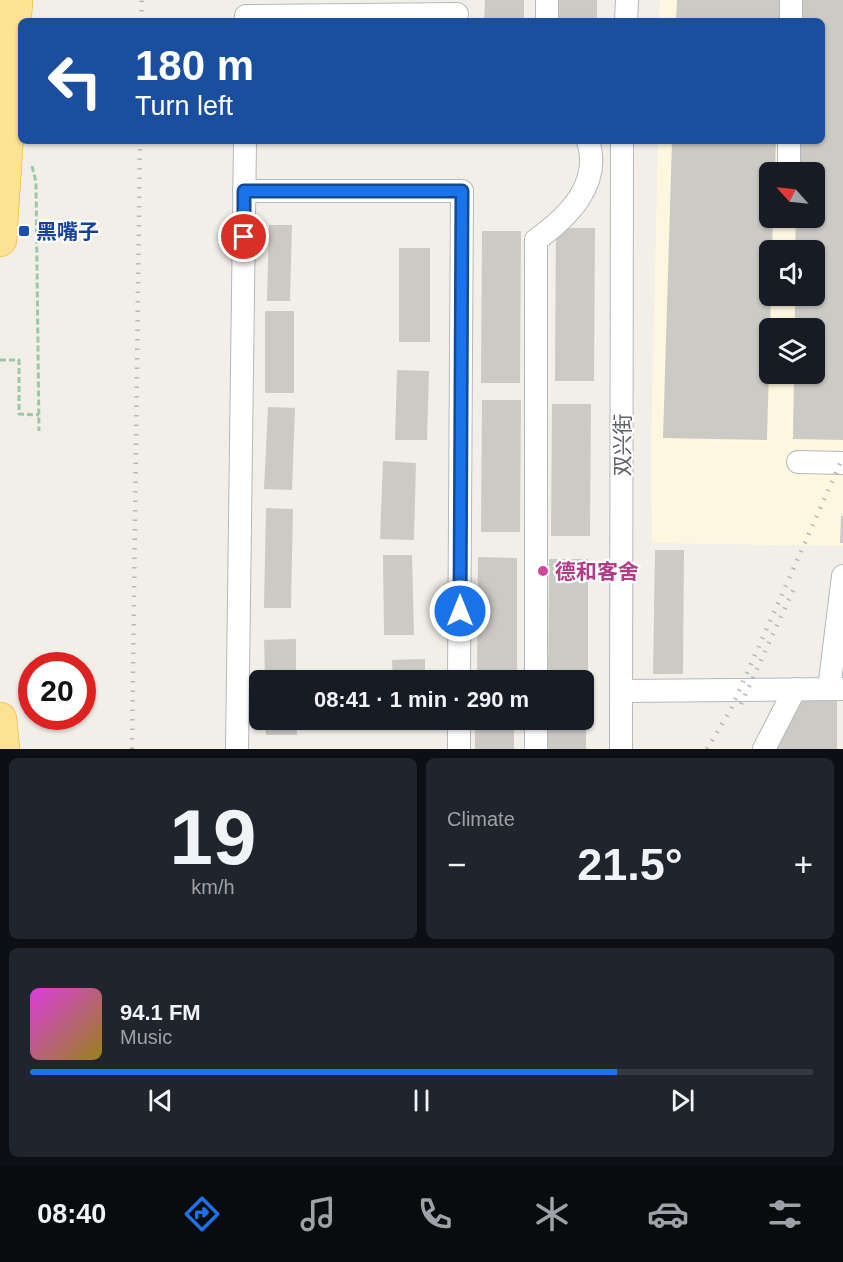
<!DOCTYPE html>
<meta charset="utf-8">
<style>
:root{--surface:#171b24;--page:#20242c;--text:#f1f3f6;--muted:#9ea1a6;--line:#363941;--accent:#1a73e8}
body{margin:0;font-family:Arial,"Noto Sans SC",sans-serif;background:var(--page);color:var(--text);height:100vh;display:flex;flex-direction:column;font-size:22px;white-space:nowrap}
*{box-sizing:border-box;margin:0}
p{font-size:20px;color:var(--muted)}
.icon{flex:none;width:33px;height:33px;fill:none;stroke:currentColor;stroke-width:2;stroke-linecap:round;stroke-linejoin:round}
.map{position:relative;height:749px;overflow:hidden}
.panel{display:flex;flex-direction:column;gap:9px;padding:9px;background:#0d0f14;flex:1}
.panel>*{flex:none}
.top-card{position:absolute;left:18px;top:18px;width:807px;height:126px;border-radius:9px;box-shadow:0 2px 4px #0004;background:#1a4fa0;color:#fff;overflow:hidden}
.needle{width:39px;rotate:297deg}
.fabs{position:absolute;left:759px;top:162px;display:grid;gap:12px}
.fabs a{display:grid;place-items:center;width:66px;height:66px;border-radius:9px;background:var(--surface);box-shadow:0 2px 4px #0004;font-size:30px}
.speed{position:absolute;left:18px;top:652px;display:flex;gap:12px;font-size:30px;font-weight:700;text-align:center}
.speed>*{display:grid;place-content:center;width:78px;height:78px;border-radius:50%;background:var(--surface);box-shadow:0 2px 4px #0004;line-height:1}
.speed .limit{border:9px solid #d22;background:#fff;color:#111}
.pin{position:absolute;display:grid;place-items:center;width:51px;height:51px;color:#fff;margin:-26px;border:3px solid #fff;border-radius:50%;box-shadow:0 2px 6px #0007}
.me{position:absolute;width:66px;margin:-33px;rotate:0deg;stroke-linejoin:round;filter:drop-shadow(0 0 4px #0008)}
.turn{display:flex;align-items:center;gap:21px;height:126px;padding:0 18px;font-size:27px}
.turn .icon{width:78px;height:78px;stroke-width:2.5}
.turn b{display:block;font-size:42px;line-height:51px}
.big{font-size:45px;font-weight:800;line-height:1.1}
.panel .card{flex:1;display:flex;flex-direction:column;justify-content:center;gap:9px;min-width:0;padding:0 21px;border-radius:9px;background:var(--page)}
.panel .dial{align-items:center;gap:0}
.dial b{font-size:78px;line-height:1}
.song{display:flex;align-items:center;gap:18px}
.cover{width:72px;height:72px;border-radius:9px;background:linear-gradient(135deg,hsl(300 70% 55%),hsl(50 70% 35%))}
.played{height:6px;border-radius:3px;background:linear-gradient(90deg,var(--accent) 75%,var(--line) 75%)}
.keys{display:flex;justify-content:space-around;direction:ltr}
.heat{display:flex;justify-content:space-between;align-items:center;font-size:33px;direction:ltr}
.panel .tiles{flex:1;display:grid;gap:9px;grid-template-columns:1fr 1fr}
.card:last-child{grid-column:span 2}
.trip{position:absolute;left:249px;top:670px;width:345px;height:60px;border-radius:9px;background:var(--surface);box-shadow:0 2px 4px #0004;font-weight:800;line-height:60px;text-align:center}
.tabs{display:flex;height:96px;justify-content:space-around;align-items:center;background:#090b0e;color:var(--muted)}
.tabs .icon{width:42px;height:42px}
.tabs .current{color:var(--accent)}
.tabs b{font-size:27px;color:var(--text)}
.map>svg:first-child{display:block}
.commercial{fill:#fef7e0;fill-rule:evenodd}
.building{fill:#cccac5}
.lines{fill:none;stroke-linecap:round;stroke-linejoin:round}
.minor-casing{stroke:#b5b8bc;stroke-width:24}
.highway-casing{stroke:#f9ab00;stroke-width:34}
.path{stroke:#9cc7a9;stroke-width:3;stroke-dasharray:6 3;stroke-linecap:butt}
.minor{stroke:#fff;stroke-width:22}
.highway{stroke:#fde293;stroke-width:33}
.rail{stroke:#b6b7b8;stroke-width:4.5;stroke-dasharray:1.5 8;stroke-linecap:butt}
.route-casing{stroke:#114b97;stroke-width:15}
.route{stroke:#1a73e8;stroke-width:10}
.transit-dot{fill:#1a4fb4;stroke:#fff;stroke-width:2}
.hotel-dot{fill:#d1479c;stroke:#fff;stroke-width:2}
.labels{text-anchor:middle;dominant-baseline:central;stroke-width:4.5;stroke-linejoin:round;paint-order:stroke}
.transit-label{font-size:21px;font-weight:bold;fill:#164399;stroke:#fff;text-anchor:start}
.street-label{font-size:21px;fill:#5f6368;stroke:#fff}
.hotel-label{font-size:21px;font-weight:bold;fill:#b23c85;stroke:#fff;text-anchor:start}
</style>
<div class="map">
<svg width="843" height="749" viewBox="0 0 843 749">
<rect width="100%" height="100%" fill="#f1efe8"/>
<path class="commercial" d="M 660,0 L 843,0 L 843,546 L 652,543 L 651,451 L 658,141 L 822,141 L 822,21 L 659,21 ZM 770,172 L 814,172 L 814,218 L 770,218 ZM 770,250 L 814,250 L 814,296 L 770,296 ZM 770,328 L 814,328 L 814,374 L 770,374 Z"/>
<g class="building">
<polygon points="485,0 524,0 524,21 484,21"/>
<rect x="558" y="0" width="39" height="21"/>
<polygon points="677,0 780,0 779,21 676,21"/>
<polygon points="798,0 843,0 843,440 793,439 794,374 814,374 814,328 795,328 795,296 814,296 814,250 795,250 796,218 814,218 814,172 796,172 797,141 822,141 822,21 798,21"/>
<polygon points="672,141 776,141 775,172 770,172 770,218 773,218 772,250 770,250 771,296 767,440 663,438"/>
<polygon points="269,225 292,225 290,301 267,301"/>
<polygon points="556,228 595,228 594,381 555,381"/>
<polygon points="482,231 521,231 520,383 481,383"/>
<rect x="399" y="248" width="31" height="94"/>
<rect x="265" y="311" width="29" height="82"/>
<polygon points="397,370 429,371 427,440 395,440"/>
<polygon points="482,400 521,400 520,532 481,532"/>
<polygon points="552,404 591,404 590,536 551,536"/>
<polygon points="268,407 295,408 292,490 264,489"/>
<polygon points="383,461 416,463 414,540 380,539"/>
<polygon points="266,508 293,509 291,608 264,608"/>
<polygon points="841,516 843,516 843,543 840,543"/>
<polygon points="655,550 684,550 683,674 653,674"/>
<polygon points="383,555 412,555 414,635 384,635"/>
<polygon points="478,557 517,558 517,681 477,681"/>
<polygon points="549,559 588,559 588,691 584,691 584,681 548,681"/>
<polygon points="296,639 296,681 265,681 264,640"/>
<polygon points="425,659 425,681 393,681 392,660"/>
<polygon points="837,700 837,749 772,749 798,701"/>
<polygon points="584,709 586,709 586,749 547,749 547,720 584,720"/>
<polygon points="265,720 296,720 297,735 266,735"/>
<rect x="393" y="720" width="32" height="6"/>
<rect x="475" y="720" width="39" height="29"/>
</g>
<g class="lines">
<g class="minor-casing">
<g id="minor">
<polyline points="246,16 457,14"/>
<polyline points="547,21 547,0"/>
<polyline points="626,21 627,0"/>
<polyline points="791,21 791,0"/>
<polyline points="789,172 789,141"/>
<polyline points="244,191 462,191 459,681"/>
<polyline points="798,462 843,463"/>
<path d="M 536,681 L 536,240 C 568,217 602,184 588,141"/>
<polyline points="829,689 843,576"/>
<polyline points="622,691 843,689"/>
<polyline points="237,749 245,141"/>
<polyline points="459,749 459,720"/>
<polyline points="536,749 536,720"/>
<polyline points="621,749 622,141"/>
<polyline points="764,749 795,689"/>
</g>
</g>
<g class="highway-casing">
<g id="highway">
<polyline points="0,240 16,0"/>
<polyline points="0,719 3,749"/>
</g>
</g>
<g class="path">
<polyline points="32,166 36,182 39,431"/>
<polyline points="0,360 19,360 19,414 39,415"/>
</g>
<use href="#minor" class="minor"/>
<use href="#highway" class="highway"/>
<g class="rail">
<polyline points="141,21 142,0"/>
<polyline points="741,704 796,584"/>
<polyline points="132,749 140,141"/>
<polyline points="707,749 731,709 843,457"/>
</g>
</g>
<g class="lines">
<g class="route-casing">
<polyline id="route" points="244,237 244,191 462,191 460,611"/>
</g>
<use href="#route" class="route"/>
</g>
<rect class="transit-dot" x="18" y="225" width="12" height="12" rx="3"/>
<circle class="hotel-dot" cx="543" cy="571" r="6"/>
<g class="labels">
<g class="transit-label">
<text x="36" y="231">黑嘴子</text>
</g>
<g class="street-label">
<text transform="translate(622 445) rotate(-90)">双兴街</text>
</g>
<g class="hotel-label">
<text x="555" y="571">德和客舍</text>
</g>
</g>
</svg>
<div class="fabs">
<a><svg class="needle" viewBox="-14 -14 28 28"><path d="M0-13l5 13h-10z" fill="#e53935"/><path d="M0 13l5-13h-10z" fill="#9ea1a6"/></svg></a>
<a><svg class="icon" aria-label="sound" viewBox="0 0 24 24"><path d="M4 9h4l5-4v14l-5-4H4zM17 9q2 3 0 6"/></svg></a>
<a><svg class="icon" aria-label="layers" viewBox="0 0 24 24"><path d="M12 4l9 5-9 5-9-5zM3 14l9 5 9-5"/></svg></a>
</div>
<div class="speed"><div class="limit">20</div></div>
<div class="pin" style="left:244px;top:237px;background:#d93025"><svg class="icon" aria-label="arrive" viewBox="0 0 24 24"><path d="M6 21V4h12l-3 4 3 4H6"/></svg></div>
<svg class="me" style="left:460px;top:611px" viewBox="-20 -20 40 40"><circle r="17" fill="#1a73e8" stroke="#fff" stroke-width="3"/><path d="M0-11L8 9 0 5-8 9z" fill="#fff"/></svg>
<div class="trip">08:41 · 1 min · 290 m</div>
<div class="top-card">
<div class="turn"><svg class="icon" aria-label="left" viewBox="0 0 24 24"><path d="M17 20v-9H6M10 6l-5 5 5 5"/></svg><div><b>180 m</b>Turn left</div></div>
</div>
</div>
<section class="panel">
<div class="tiles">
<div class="card dial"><b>19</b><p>km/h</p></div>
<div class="card"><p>Climate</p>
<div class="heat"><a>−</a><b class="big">21.5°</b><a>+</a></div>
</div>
<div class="card">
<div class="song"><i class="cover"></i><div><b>94.1 FM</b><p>Music</p></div></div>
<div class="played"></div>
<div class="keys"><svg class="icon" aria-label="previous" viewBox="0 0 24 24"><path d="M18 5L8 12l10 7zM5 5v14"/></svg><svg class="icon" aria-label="pause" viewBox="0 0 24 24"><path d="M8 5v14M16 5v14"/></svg><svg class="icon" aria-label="next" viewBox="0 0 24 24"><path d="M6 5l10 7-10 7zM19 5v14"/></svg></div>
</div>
</div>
</section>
<nav class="tabs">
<b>08:40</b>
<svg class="icon current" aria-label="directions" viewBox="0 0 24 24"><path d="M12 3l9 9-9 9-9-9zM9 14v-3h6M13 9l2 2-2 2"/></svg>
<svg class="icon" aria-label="music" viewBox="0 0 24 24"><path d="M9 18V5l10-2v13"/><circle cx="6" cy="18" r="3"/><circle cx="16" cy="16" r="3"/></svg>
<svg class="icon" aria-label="phone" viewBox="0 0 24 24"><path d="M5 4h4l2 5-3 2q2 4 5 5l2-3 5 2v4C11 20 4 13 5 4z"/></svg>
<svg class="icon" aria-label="climate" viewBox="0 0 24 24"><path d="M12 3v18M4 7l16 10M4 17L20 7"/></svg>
<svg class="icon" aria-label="car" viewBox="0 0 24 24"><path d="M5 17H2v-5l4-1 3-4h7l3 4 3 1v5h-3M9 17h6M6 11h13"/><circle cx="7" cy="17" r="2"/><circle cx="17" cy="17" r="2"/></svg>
<svg class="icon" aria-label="filters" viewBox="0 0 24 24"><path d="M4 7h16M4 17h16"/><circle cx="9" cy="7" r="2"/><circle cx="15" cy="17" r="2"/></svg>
</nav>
